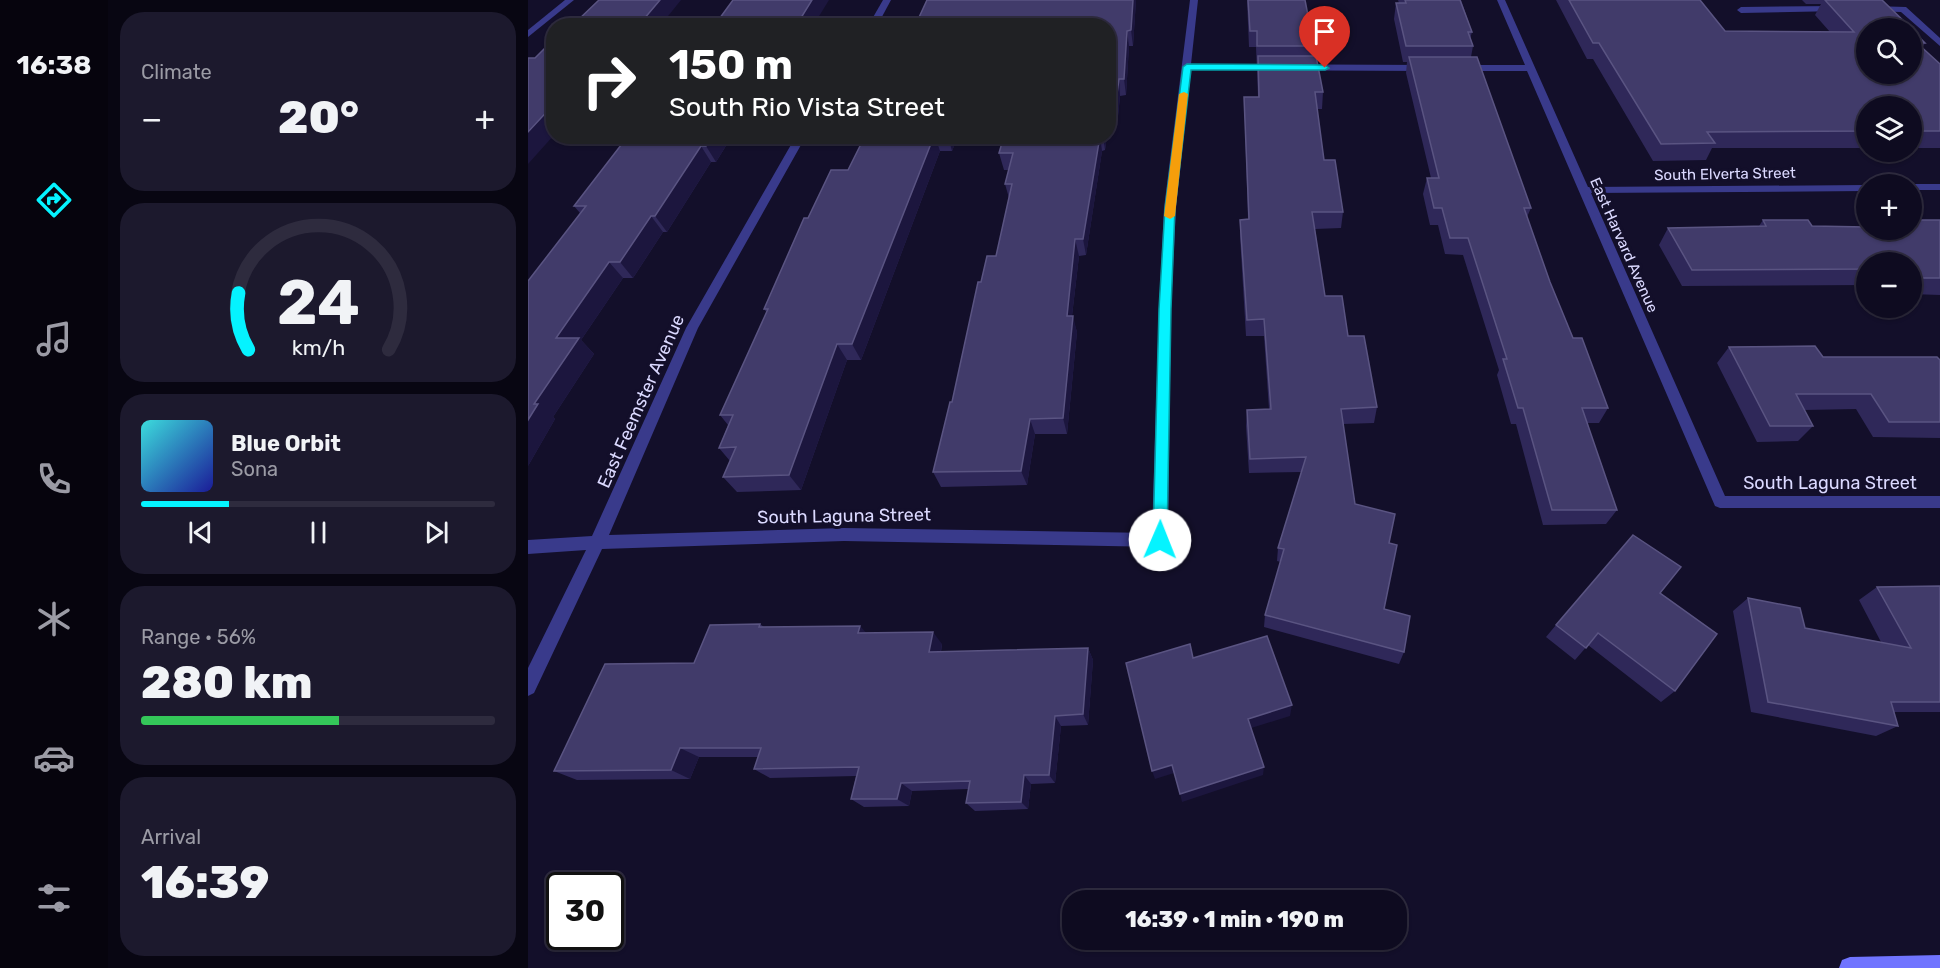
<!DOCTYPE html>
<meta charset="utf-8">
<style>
:root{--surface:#0e0b20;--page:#1c192d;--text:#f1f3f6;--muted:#9b9ba5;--line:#2e2b3e;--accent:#05f3ff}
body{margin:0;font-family:Rubik,sans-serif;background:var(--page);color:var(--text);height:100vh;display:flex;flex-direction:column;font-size:22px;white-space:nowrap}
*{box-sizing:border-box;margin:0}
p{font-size:20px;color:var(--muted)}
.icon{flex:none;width:33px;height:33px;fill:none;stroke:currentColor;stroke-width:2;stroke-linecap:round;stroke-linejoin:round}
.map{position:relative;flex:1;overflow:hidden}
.panel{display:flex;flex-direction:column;gap:12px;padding:12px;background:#080612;width:420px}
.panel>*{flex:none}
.hud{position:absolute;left:18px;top:18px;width:570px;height:126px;border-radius:24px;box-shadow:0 2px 4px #0004,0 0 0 2px var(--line);background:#202124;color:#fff;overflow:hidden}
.fabs{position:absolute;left:1328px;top:18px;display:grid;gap:12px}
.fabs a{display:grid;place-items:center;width:66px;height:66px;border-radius:50%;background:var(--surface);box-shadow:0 2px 4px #0004,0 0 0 2px var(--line);font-size:30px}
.speed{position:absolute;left:18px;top:872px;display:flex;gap:12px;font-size:30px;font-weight:700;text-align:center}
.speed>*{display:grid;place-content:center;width:78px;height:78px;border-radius:50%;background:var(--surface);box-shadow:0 2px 4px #0004,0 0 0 2px var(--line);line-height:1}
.speed .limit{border:3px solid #111;border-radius:9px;background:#fff;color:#111}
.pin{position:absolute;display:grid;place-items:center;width:51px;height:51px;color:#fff;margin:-62px -26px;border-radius:50% 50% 50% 0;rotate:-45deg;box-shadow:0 0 6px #0007}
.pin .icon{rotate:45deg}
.me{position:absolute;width:66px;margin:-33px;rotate:1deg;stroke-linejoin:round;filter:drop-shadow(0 0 4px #0008)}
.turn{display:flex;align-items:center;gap:21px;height:126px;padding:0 24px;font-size:27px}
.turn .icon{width:78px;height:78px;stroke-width:2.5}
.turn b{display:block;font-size:42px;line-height:51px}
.big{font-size:45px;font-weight:800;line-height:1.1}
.panel .tile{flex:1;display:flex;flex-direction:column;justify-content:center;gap:9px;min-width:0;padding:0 21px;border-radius:24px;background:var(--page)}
.panel .dial{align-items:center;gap:0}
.dial svg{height:156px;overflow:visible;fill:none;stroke:var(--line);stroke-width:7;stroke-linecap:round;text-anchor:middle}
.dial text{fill:var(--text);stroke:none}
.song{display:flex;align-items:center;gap:18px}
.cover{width:72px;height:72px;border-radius:9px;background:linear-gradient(135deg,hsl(180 70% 55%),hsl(240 70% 35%))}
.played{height:6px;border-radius:3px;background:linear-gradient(90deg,var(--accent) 25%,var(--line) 25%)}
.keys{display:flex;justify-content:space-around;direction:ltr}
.heat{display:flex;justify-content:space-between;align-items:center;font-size:33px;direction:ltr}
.charge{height:9px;border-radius:4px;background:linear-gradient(90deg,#34c759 56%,var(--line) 0)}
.trip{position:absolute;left:534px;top:890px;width:345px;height:60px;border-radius:24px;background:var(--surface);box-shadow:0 2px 4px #0004,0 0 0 2px var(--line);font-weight:800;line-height:60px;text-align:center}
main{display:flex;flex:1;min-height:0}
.tab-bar{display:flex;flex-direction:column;width:108px;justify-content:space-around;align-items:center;background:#06040d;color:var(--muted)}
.tab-bar .icon{width:42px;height:42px}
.tab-bar .active{color:var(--accent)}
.tab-bar b{font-size:27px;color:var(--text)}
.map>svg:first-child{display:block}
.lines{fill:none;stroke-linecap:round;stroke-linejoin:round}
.street{fill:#393a8b;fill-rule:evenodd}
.secondary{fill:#7074ff;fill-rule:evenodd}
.wall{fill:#2f2859}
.shaded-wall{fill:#1c163e}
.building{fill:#413b6a;stroke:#5a5482;stroke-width:1.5}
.route{fill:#05f3ff;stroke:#039ea6;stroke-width:1.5}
.slow{fill:#f59e0b}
.labels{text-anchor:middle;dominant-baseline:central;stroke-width:6;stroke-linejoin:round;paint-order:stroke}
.far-street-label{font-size:15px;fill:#dbd9ff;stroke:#130f2a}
.street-label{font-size:18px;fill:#dbd9ff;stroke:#130f2a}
</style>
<main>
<nav class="tab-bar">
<b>16:38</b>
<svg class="icon active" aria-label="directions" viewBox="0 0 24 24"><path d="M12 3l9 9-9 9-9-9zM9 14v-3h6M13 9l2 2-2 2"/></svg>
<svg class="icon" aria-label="music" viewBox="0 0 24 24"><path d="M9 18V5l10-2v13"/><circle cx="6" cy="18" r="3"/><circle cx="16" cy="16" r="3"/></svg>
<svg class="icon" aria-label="phone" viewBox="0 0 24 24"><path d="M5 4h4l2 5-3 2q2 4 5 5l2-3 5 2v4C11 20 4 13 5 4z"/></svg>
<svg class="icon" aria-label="climate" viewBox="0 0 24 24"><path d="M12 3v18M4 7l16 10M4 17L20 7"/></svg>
<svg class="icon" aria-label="car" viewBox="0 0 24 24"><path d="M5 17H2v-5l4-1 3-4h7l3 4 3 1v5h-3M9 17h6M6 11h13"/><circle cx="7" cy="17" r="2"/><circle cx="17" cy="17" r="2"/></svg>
<svg class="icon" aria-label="filters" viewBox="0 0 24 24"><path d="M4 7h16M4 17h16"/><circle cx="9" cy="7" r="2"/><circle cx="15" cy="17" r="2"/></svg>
</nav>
<section class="panel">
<div class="tile"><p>Climate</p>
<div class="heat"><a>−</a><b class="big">20°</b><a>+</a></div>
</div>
<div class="tile dial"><svg viewBox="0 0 100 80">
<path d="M14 69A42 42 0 1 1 86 69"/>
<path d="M14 69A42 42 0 0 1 9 40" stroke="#05f3ff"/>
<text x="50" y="56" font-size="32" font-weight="700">24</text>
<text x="50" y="72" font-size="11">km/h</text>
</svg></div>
<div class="tile">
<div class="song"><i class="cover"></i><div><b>Blue Orbit</b><p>Sona</p></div></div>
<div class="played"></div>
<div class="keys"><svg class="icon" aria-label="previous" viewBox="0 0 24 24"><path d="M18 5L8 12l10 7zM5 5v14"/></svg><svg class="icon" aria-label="pause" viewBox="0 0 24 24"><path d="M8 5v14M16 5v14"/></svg><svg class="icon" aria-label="next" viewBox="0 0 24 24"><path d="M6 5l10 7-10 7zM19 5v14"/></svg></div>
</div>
<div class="tile"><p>Range · 56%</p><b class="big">280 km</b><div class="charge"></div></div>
<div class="tile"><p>Arrival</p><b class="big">16:39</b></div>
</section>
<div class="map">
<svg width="1412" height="968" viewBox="0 0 1412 968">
<rect width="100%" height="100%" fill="#130f2a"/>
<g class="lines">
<g class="street">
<polygon points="37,0 46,0 0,37 0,30"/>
<polygon points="355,0 363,0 349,26 340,26"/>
<polygon points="662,0 670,0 663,64 899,65 904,68 899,71 663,70 648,208 643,309 640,540 638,545 632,547 316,541 74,549 6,693 0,696 0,668 58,550 0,554 0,540 64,536 158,328 268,136 278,136 170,328 81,535 316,528 624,533 631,309 636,208"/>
<polygon points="969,0 977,0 1060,187 1338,185 1338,191 1063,193 1197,496 1412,496 1412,508 1192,508 1187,506 999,71 935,71 930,68 935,65 997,65"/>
<polygon points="1309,6 1313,9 1312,11 1213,13 1209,10 1213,7"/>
<polygon points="1345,6 1378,7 1412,38 1412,46 1373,12 1342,11 1341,9"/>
<polygon points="1380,184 1412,184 1412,190 1383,190 1383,184"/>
</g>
<polygon class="secondary" points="1412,955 1412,968 1311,968 1314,960 1322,957"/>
</g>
<g class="wall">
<polygon points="399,0 608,0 605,46 601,46 598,95 592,96 589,126 580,126 580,26"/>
<polygon points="719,0 777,0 786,46 785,56 795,92 794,109 789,109 796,160 815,212 813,228 787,229 797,296 820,336 849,407 846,423 815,424 827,504 861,543 856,609 876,652 871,664 736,627 737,615 753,562 749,561 750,548 773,472 721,473 718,426 719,410 741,409 736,336 718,336 712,236 712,220 720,219 716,97 730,97 728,47 721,47"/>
<polygon points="870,0 933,0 944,32 942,39 945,46 943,57 1003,208 999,217 1022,282 1045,338 1080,408 1071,423 1059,423 1089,510 1078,524 1015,525 988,424 983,424 969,375 971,370 935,255 917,254 910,225 902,225 895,194 899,178 903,178 878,73 879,62 875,62 866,19 868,3 871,3"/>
<polygon points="1028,0 1172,0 1197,31 1302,32 1287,15 1293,4 1278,4 1274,0 1354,0 1397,43 1394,48 1412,64 1412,148 1383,148 1383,106 1338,106 1338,148 1184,148 1178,160 1125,161 1065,59 1059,59"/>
<polygon points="100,136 204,136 188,162 183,162 139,232 135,232 105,278 95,278 53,340 66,354 25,417 27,419 0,466 52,213 46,206"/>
<polygon points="337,136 430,136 424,151 412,151 333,360 319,360 273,490 209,492 195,477 202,461 191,448 200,425 192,415 239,313 236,309 280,218 320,170"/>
<polygon points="476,136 579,136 577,150 574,151 558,255 551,256 544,316 549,332 539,434 507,434 499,485 413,487 405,472 424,402 453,282 468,256 481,198 477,184 481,170 476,170 471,153"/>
<polygon points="1235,220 1284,226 1383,230 1412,220 1412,295 1383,294 1383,262 1338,262 1338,285 1154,286 1131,245 1140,228 1231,226"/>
<polygon points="1201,347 1295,357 1412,360 1412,438 1345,437 1328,409 1276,410 1285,426 1270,441 1229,442 1189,363"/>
<polygon points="1412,586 1412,712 1366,712 1370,726 1348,736 1223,712 1205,611 1220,598 1277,628 1353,642 1331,600 1349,587"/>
<polygon points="1132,593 1147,691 1133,702 1060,645 1047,660 1018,637 1028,625"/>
<polygon points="232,624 236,627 339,633 414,644 413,652 560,648 565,660 560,725 533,726 527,783 503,784 500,809 447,811 438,803 440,789 384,791 381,806 336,807 323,799 328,776 242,778 226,769 230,757 171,757 162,779 49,780 26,771 166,663"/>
</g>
<g class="shaded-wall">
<polygon points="132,0 153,0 132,26 110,26"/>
<polygon points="284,0 301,0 285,26 268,26"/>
<polygon points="605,0 608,0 605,46 603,30"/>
<polygon points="599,31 601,46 598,95 596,79"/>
<polygon points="591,79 592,96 589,126 587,109"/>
<polygon points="26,104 26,135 0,164 0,132"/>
<polygon points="184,136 204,136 188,162 178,146"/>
<polygon points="406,136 407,136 412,151 333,360 324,344"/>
<polygon points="420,136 430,136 424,151"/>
<polygon points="572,136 574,151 558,255 555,239"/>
<polygon points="575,136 579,136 577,150"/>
<polygon points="173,146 183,162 139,232 127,216"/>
<polygon points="123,216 135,232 105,278 92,262"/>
<polygon points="547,239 551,256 542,332 539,316"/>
<polygon points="81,262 95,278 53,340 66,354 25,417 27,419 0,466 0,420 6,404 28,338"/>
<polygon points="545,316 549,332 539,434 535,418"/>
<polygon points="309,344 319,360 273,490 261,475"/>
<polygon points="502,419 507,434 499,485 493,471"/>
<polygon points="332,626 343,638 330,633"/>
<polygon points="405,632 414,644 410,664 401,652"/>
<polygon points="560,648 565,660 560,725 555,714"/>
<polygon points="764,705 762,716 720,729 720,719"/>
<polygon points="527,716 533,726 527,783 521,775"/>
<polygon points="152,748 171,757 162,779 143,770"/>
<polygon points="644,765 646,773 627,779 624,771"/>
<polygon points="736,767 735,775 654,802 652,794"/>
<polygon points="496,775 503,784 500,809 493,802"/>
<polygon points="373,783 384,791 381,806 369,799"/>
</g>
<g class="building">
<polygon points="71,0 132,0 110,26 39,26 43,21 49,21"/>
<polygon points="205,0 284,0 268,26 186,26"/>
<polygon points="399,0 605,0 603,30 599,31 596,79 591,79 587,109 580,109 580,26 387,26"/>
<polygon points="720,0 777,0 786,46 729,46 729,31 722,31"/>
<polygon points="877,0 932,0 944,32 940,32 945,46 878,46 868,3 878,3"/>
<polygon points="1041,0 1172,0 1197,31 1326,32 1297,0 1354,0 1383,28 1338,28 1338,74 1383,74 1383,29 1397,43 1389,43 1412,64 1412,131 1383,131 1383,106 1338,106 1338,131 1179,132 1187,143 1133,144 1071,43 1065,43"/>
<polygon points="26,39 26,104 0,132 0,58 7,58"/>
<polygon points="730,56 788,56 795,92 787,92 796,160 807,160 815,212 784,212 797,296 814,296 820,336 836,336 849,407 813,409 827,504 867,514 861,543 869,545 856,609 882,616 876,652 737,615 756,549 750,548 778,457 722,459 719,410 743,409 736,319 719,320 712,220 721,219 716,97 731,97"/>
<polygon points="881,57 949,57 1003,208 996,208 1022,282 1045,338 1054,338 1080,408 1054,408 1089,510 1024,510 995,408 990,408 975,359 979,359 940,238 922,238 914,208 906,208 899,178 911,178"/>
<polygon points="100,136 184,136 178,146 173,146 127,216 123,216 92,262 81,262 28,338 51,338 6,404 10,404 0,420 0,281 58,206 46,206"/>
<polygon points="337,136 406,136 324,344 309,344 261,475 195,477 208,447 191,448 205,415 192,415 240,309 236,309 276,218 280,218 303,170 320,170"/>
<polygon points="476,136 572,136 555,239 547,239 539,316 545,316 535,418 502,419 493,471 405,472 422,402 424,402 450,282 453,282 459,256 468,256 484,184 477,184 485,153 471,153"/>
<polygon points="1235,220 1280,220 1284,226 1338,227 1338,230 1383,230 1383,220 1412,220 1412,278 1383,278 1383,262 1338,262 1338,269 1164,270 1140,228 1238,226"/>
<polygon points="1287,346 1295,357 1409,357 1412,360 1412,422 1361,422 1343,394 1268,394 1285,426 1242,426 1201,347"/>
<polygon points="1105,535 1153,567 1132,593 1189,634 1147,691 1070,633 1058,648 1028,625"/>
<polygon points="1412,586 1412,702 1363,702 1370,726 1240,702 1220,598 1272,608 1277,628 1383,648 1349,587"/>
<polygon points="232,624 231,627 332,626 330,633 405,632 401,652 560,648 555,714 527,716 521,775 496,775 493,802 438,803 442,781 373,783 369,799 323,799 331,767 226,769 233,748 152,748 143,770 26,771 77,664 166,663 182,625"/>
<polygon points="739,636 764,705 720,719 736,767 652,794 644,765 624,771 598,663 662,644 665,658"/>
</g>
<polygon class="route" points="659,64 797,65 801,68 797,70 663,70 647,208 643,309 639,540 637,544 632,546 627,544 625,540 631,309 637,208 655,67"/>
<polygon class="slow" points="656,92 660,94 647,216 642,219 636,216 651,94"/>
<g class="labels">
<g class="far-street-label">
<text transform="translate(1197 174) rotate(-1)">South Elverta Street</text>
<text transform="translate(1096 245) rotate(66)">East Harvard Avenue</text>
</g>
<g class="street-label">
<text transform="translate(113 401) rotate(-66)">East Feemster Avenue</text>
<text x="1302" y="483">South Laguna Street</text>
<text transform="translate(316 516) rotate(-1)">South Laguna Street</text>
</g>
</g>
</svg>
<div class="fabs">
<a><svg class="icon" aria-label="search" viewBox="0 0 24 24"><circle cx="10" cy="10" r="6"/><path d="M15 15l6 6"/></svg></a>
<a><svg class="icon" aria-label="layers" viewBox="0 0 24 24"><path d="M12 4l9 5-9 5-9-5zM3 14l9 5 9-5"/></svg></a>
<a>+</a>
<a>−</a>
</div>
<div class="speed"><div class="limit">30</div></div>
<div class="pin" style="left:797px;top:68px;background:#d93025"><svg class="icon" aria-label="arrive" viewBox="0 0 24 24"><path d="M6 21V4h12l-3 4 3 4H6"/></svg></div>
<svg class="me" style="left:632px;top:540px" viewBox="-20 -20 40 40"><circle r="19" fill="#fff"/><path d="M0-13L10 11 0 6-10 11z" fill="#05f3ff"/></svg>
<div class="trip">16:39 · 1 min · 190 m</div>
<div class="hud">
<div class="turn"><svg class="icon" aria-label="right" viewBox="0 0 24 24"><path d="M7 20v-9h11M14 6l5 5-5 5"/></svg><div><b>150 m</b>South Rio Vista Street</div></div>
</div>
</div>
</main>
